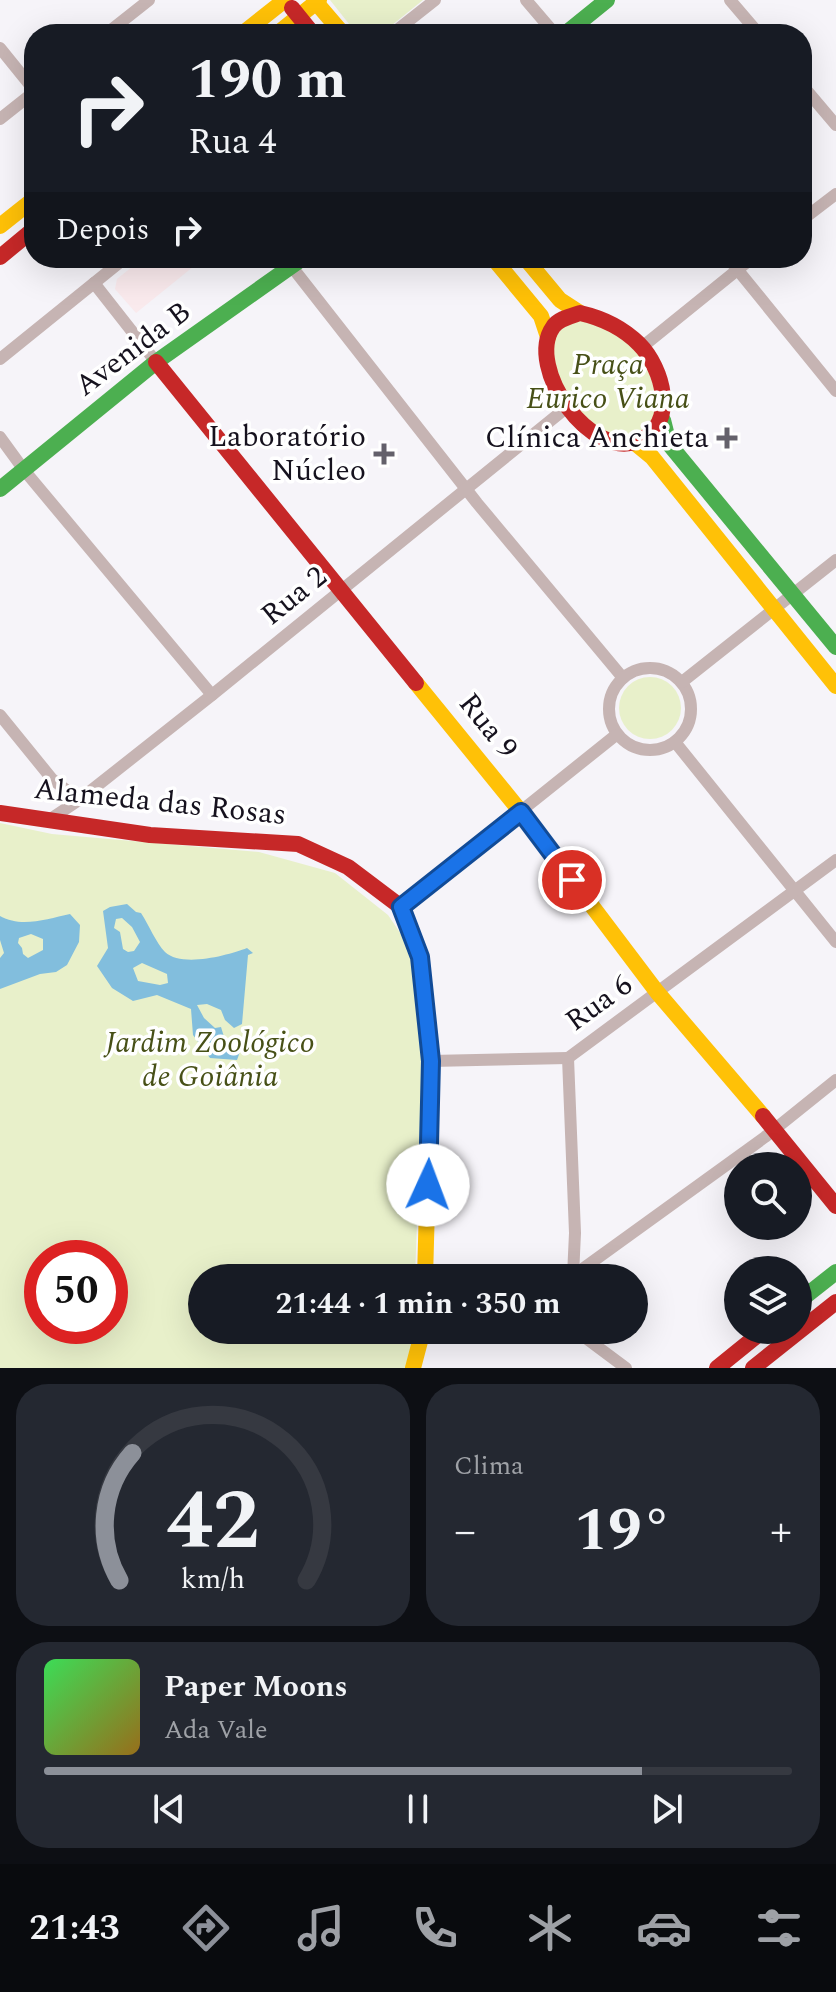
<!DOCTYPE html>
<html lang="pt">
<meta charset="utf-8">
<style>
:root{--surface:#171b24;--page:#242831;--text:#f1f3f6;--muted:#9ea1a6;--line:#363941;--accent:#8c9099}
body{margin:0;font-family:Spectral,serif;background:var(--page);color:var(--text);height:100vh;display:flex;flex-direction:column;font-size:30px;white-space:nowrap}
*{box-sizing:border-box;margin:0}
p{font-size:26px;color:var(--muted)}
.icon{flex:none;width:44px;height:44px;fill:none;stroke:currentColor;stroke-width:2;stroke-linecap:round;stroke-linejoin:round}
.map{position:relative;height:1368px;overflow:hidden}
.details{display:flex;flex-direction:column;gap:16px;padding:16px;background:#0d0f14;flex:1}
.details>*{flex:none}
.guide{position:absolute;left:24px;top:24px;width:788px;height:244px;border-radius:32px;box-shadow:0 8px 32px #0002;background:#171b24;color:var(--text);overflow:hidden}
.fabs{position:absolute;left:724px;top:1152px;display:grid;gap:16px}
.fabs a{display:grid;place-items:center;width:88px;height:88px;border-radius:50%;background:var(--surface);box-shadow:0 8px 32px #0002;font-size:40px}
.speed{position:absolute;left:24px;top:1240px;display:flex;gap:16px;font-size:40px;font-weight:700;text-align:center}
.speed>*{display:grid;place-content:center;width:104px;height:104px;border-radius:50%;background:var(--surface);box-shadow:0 8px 32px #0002;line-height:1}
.speed .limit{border:12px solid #d22;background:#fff;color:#111}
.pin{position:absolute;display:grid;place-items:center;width:68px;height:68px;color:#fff;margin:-34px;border:4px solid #fff;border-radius:50%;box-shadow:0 2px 8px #0007}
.me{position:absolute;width:88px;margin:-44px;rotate:2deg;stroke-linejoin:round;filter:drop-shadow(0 0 6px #0008)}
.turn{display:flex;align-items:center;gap:28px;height:168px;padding:0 32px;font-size:36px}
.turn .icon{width:104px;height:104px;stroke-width:2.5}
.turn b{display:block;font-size:56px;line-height:68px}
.then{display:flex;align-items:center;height:76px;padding:0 32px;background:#0003;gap:16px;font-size:30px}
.big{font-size:60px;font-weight:700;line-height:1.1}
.details .widget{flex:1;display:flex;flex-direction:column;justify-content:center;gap:12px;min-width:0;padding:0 28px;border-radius:32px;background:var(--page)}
.details .dial{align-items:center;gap:0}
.dial svg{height:208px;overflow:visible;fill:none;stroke:var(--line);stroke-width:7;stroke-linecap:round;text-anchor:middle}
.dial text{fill:var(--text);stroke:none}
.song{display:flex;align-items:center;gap:24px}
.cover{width:96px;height:96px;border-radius:12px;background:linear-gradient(135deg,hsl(130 70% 55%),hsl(40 70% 35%))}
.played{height:8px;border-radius:4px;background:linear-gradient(90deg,var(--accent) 80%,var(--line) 80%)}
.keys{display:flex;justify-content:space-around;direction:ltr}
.heat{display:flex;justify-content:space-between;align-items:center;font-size:44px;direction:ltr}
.details .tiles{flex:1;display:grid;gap:16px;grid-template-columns:1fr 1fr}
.widget:last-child{grid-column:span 2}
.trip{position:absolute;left:188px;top:1264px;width:460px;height:80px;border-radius:40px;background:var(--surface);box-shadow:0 8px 32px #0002;font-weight:700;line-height:80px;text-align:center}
.tabs{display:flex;height:128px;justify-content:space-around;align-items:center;background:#090b0e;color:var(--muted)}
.tabs .icon{width:56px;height:56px}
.tabs .current{color:var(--accent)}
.tabs b{font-size:36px;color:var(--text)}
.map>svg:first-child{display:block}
.medical{fill:#faeaed}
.green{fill:#e8f0ca;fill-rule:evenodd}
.water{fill:#82bedd;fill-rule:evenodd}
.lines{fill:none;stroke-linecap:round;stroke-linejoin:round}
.street{stroke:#c6b4b3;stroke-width:12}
.fast{stroke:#4caf50;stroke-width:16}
.slow{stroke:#ffc107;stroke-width:16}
.jam{stroke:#c62828;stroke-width:16}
.route-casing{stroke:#114b97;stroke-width:20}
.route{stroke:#1a73e8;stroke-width:14}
.poi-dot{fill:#64616b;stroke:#fff;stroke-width:3}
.labels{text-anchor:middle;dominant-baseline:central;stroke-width:7;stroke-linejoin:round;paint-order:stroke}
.street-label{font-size:30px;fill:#16121e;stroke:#fff}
.park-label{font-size:30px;font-style:italic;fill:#475017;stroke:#fff}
.poi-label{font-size:30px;fill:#16121e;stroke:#fff;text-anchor:end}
</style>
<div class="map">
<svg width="836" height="1368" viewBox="0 0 836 1368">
<rect width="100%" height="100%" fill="#f6f4f9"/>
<polygon class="medical" points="143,258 204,258 136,313 115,289 117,279"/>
<g class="green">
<polygon points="330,0 423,0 381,34 357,34"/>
<path d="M 581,318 C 596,325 612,331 625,340 C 649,355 673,419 639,435 C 601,452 567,400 556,370 C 553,361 554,349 553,339 L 566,324 Z"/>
<circle cx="650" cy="708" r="31"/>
<path d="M 0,823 L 52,834 L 259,852 L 335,873 L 388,915 L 405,940 L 415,970 L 423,1051 L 415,1278 L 202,1278 L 202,1330 L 413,1330 L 410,1368 L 0,1368 ZM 42,1258 L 110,1258 L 110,1326 L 42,1326 Z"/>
</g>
<g class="water">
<path d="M 127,904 L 136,912 L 141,913 C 149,925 156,943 165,952 C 182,968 229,955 247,948 L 253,953 L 248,955 L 242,1024 L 234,1028 L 225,1020 L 221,1010 L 207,1004 L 197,1005 L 204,1018 L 215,1028 L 221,1027 L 225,1040 L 241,1049 L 237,1060 L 210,1058 L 193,1035 L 191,1009 L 157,995 L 133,1001 L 112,988 L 97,966 L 108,948 L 103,911 L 110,907 ZM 122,918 L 132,927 L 140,942 L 134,951 L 128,952 L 123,949 L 120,932 L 114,928 L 116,919 ZM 142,963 L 167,974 L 168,983 L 160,985 L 138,981 L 133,968 Z"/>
<path d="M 70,914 L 80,925 L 79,942 L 67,965 L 56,972 L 40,974 L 0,989 L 0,958 L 4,953 L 0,940 L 0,916 C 21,928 47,919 70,914 ZM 31,934 L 43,939 L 43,950 L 28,958 L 23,954 L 22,948 L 18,943 L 19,938 Z"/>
</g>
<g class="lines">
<g class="street">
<polyline points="526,0 555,34"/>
<polyline points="730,0 759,34"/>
<polyline points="106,34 149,0"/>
<polyline points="392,34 435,0"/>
<polyline points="0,48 34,90"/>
<polyline points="802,85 836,125"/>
<polyline points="0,119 34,92"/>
<polyline points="802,220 836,194"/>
<polyline points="285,258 477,503 623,678"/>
<polyline points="728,258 836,391"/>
<polyline points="94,283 156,362"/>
<polyline points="642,347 752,258"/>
<polyline points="0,359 125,258"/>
<polyline points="0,437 24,470 212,695"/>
<circle cx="650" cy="709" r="41"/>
<polyline points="682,682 836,560"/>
<polyline points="0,715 52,779 79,800"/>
<polyline points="675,742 836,942"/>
<polyline points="49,820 79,800 212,695 566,408"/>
<polyline points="401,907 616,735"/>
<polyline points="568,1058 836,860"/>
<polyline points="568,1058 575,1233 573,1276"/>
<polyline points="431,1061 568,1058"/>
<polyline points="570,1278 765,1137 836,1080"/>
<polyline points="575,1330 626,1368"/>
</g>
<g class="fast">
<polyline points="565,34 607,0"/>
<polyline points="663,420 669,444 836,647"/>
<polyline points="0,489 156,362 303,258"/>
<polyline points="798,1302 836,1272"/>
</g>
<g class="slow">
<polyline points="314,0 343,34"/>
<polyline points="242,34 285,0"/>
<polyline points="277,34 319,0"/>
<polyline points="0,226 34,199"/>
<polyline points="493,258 541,316 548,337"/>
<polyline points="525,258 560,300 580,313"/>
<polyline points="635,443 652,457 836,686"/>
<polyline points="416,683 521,812 657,992 763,1116"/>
<polyline points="425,1278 431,1061 425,1005"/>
<polyline points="413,1368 423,1330"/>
</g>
<g class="jam">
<polyline points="292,8 313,34"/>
<polyline points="0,257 34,229"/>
<path d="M 580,313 C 602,318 623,328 639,344 C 663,368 678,423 640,440 C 591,463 525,367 553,327 C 558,319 571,316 580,313 Z"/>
<polyline points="156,362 416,683"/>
<polyline points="0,813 150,835 298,844 348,867 401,907 420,957 425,1005"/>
<polyline points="763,1116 836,1206"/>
<polyline points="717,1368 764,1330"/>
<polyline points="753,1368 836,1302"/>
</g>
</g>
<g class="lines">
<g class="route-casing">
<polyline id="route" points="428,1185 431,1061 420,957 401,907 521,812 572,880"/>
</g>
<use href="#route" class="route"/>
</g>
<g class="poi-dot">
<path d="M723 426h8v8h8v8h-8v8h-8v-8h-8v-8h8z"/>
<path d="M380 442h8v8h8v8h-8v8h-8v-8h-8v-8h8z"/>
</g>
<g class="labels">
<g class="street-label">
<text transform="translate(133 349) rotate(-37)">Avenida B</text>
<text transform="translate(294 596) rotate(-39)">Rua 2</text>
<text transform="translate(488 726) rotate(51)">Rua 9</text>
<text transform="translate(160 802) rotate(6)">Alameda das Rosas</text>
<text transform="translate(599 1003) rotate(-36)">Rua 6</text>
</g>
<g class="park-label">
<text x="608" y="365">Praça<tspan x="608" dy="34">Eurico Viana</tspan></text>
<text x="210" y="1043">Jardim Zoológico<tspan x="210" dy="34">de Goiânia</tspan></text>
</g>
<g class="poi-label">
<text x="366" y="437">Laboratório<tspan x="366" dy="34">Núcleo</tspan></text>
<text x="709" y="438">Clínica Anchieta</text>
</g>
</g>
</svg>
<div class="fabs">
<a><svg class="icon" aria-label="search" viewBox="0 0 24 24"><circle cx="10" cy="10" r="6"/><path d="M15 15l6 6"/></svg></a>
<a><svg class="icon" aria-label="layers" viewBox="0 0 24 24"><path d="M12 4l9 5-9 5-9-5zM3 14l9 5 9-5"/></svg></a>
</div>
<div class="speed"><div class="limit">50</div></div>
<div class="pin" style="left:572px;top:880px;background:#d93025"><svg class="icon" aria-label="arrive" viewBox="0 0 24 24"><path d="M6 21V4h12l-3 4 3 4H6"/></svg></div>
<svg class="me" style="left:428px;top:1185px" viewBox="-20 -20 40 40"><circle r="19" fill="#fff"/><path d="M0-13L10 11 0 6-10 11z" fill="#1a73e8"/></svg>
<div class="trip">21:44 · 1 min · 350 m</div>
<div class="guide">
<div class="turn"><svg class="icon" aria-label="right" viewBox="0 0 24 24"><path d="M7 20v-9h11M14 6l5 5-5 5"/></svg><div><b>190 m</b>Rua 4</div></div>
<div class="then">Depois<svg class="icon" aria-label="right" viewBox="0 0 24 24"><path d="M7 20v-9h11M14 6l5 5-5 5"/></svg></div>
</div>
</div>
<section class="details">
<div class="tiles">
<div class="widget dial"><svg viewBox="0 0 100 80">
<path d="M14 69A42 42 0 1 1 86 69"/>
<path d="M14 69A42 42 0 0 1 19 20" stroke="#8c9099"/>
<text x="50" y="56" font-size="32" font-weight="700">42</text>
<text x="50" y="72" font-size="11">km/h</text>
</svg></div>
<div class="widget"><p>Clima</p>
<div class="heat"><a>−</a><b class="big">19°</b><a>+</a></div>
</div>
<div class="widget">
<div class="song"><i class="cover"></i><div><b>Paper Moons</b><p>Ada Vale</p></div></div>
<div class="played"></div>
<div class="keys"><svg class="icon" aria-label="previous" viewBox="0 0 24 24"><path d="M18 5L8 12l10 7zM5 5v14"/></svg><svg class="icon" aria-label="pause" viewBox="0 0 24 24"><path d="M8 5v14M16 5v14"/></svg><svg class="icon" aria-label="next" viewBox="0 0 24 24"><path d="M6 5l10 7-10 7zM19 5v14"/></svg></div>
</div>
</div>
</section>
<nav class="tabs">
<b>21:43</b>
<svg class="icon current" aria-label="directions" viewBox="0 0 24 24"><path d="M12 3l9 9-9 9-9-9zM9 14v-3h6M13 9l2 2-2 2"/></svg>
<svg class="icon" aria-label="music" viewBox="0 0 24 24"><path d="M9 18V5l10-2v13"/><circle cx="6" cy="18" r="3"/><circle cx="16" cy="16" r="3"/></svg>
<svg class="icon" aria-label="phone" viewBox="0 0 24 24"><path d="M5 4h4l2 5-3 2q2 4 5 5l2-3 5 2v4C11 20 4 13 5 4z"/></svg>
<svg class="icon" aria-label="climate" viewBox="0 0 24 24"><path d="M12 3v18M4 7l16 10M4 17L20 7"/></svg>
<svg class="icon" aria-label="car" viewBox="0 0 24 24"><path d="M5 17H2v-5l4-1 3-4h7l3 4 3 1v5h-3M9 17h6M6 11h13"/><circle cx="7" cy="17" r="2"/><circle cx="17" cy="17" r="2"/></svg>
<svg class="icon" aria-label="filters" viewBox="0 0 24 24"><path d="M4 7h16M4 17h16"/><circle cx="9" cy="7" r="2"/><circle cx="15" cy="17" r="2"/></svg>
</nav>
